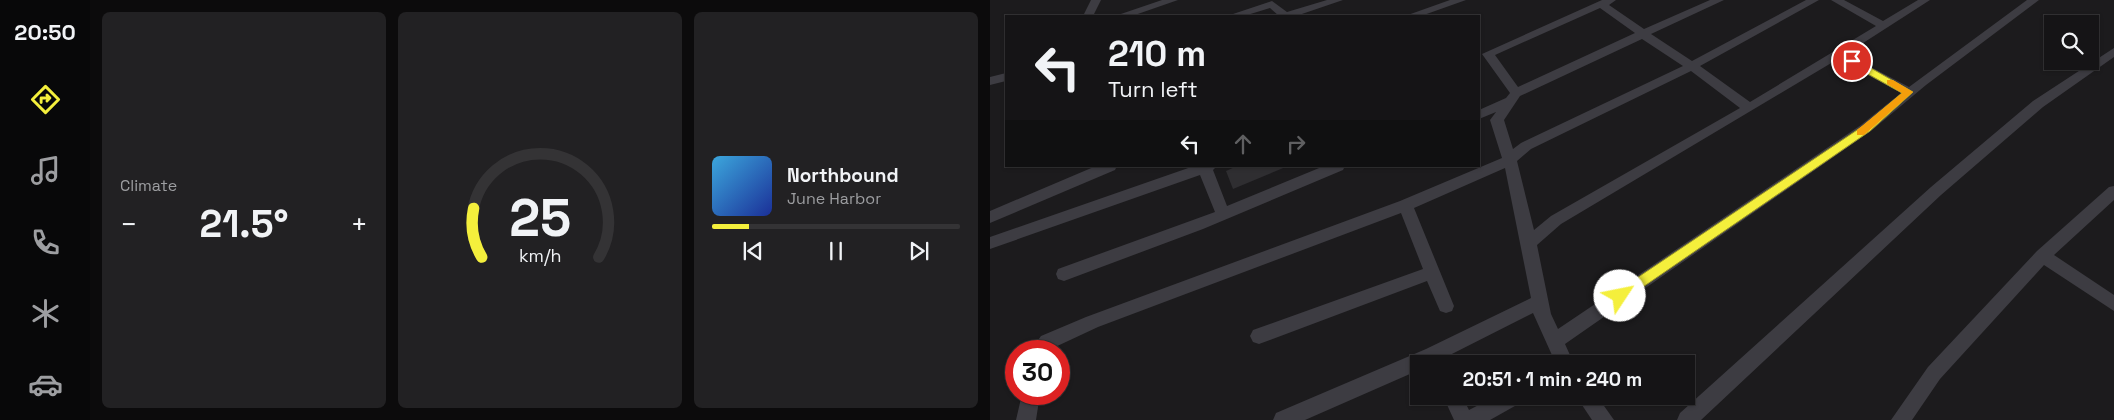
<!DOCTYPE html>
<meta charset="utf-8">
<style>
:root{--surface:#151416;--page:#222123;--text:#f1f3f6;--muted:#9d9ea1;--line:#343335;--accent:#f4ef3c}
body{margin:0;font-family:"Space Grotesk",sans-serif;background:var(--page);color:var(--text);height:100vh;display:flex;flex-direction:column;font-size:19px;white-space:nowrap}
*{box-sizing:border-box;margin:0}
p{font-size:16px;color:var(--muted)}
.icon{flex:none;width:28px;height:28px;fill:none;stroke:currentColor;stroke-width:2;stroke-linecap:round;stroke-linejoin:round}
.map{position:relative;flex:1;overflow:hidden}
.panel{display:flex;flex-direction:column;gap:12px;padding:12px;background:#0c0b0c;width:900px}
.panel>*{flex:none}
.guide{position:absolute;left:15px;top:15px;width:475px;height:152px;border-radius:0px;box-shadow:0 1px 4px #0004,0 0 0 1px var(--line);background:#151416;color:var(--text);overflow:hidden}
.tools{position:absolute;left:1054px;top:15px;display:grid;gap:10px}
.tools a{display:grid;place-items:center;width:55px;height:55px;border-radius:0px;background:var(--surface);box-shadow:0 1px 4px #0004,0 0 0 1px var(--line);font-size:25px}
.speed{position:absolute;left:15px;top:340px;display:flex;gap:10px;font-size:25px;font-weight:700;text-align:center}
.speed>*{display:grid;place-content:center;width:65px;height:65px;border-radius:50%;background:var(--surface);box-shadow:0 1px 4px #0004,0 0 0 1px var(--line);line-height:1}
.speed .limit{border:8px solid #d22;background:#fff;color:#111}
.pin{position:absolute;display:grid;place-items:center;width:42px;height:42px;color:#fff;margin:-21px;border:2px solid #fff;border-radius:50%;box-shadow:0 1px 5px #0007}
.me{position:absolute;width:55px;margin:-28px;rotate:56deg;stroke-linejoin:round;filter:drop-shadow(0 0 4px #0008)}
.turn{display:flex;align-items:center;gap:18px;height:105px;padding:0 20px;font-size:22px}
.turn .icon{width:65px;height:65px;stroke-width:2.5}
.turn b{display:block;font-size:35px;line-height:42px}
.lanes{display:flex;align-items:center;height:48px;padding:0 20px;background:#0003;justify-content:center;gap:25px;direction:ltr}
.lanes .off{opacity:.35}
.big{font-size:38px;font-weight:800;line-height:1.1}
.panel .tile{flex:1;display:flex;flex-direction:column;justify-content:center;gap:8px;min-width:0;padding:0 18px;border-radius:8px;background:var(--page)}
.panel .dial{align-items:center;gap:0}
.dial svg{height:130px;overflow:visible;fill:none;stroke:var(--line);stroke-width:7;stroke-linecap:round;text-anchor:middle}
.dial text{fill:var(--text);stroke:none}
.song{display:flex;align-items:center;gap:15px}
.cover{width:60px;height:60px;border-radius:8px;background:linear-gradient(135deg,hsl(200 70% 55%),hsl(230 70% 35%))}
.played{height:5px;border-radius:2px;background:linear-gradient(90deg,var(--accent) 15%,var(--line) 15%)}
.keys{display:flex;justify-content:space-around;direction:ltr}
.heat{display:flex;justify-content:space-between;align-items:center;font-size:28px;direction:ltr}
.panel .tiles{flex:1;display:grid;gap:12px;grid-template-columns:repeat(3,1fr)}
.trip{position:absolute;left:420px;top:355px;width:285px;height:50px;border-radius:0px;background:var(--surface);box-shadow:0 1px 4px #0004,0 0 0 1px var(--line);font-weight:800;line-height:50px;text-align:center}
main{display:flex;flex:1;min-height:0}
.menu{display:flex;flex-direction:column;width:90px;justify-content:space-around;align-items:center;background:#080809;color:var(--muted)}
.menu .icon{width:35px;height:35px}
.menu .active{color:var(--accent)}
.menu b{font-size:22px;color:var(--text)}
.map>svg:first-child{display:block}
.building{fill:#2f2e31}
.lines{fill:none;stroke-linecap:round;stroke-linejoin:round}
.minor{fill:#3d3c42;fill-rule:evenodd}
.route{fill:#f4ef3c;stroke:#9f9b27}
.slow{fill:#f59e0b}
</style>
<main>
<nav class="menu">
<b>20:50</b>
<svg class="icon active" aria-label="directions" viewBox="0 0 24 24"><path d="M12 3l9 9-9 9-9-9zM9 14v-3h6M13 9l2 2-2 2"/></svg>
<svg class="icon" aria-label="music" viewBox="0 0 24 24"><path d="M9 18V5l10-2v13"/><circle cx="6" cy="18" r="3"/><circle cx="16" cy="16" r="3"/></svg>
<svg class="icon" aria-label="phone" viewBox="0 0 24 24"><path d="M5 4h4l2 5-3 2q2 4 5 5l2-3 5 2v4C11 20 4 13 5 4z"/></svg>
<svg class="icon" aria-label="climate" viewBox="0 0 24 24"><path d="M12 3v18M4 7l16 10M4 17L20 7"/></svg>
<svg class="icon" aria-label="car" viewBox="0 0 24 24"><path d="M5 17H2v-5l4-1 3-4h7l3 4 3 1v5h-3M9 17h6M6 11h13"/><circle cx="7" cy="17" r="2"/><circle cx="17" cy="17" r="2"/></svg>
</nav>
<section class="panel">
<div class="tiles">
<div class="tile"><p>Climate</p>
<div class="heat"><a>−</a><b class="big">21.5°</b><a>+</a></div>
</div>
<div class="tile dial"><svg viewBox="0 0 100 80">
<path d="M14 69A42 42 0 1 1 86 69"/>
<path d="M14 69A42 42 0 0 1 9 39" stroke="#f4ef3c"/>
<text x="50" y="56" font-size="32" font-weight="700">25</text>
<text x="50" y="72" font-size="11">km/h</text>
</svg></div>
<div class="tile">
<div class="song"><i class="cover"></i><div><b>Northbound</b><p>June Harbor</p></div></div>
<div class="played"></div>
<div class="keys"><svg class="icon" aria-label="previous" viewBox="0 0 24 24"><path d="M18 5L8 12l10 7zM5 5v14"/></svg><svg class="icon" aria-label="pause" viewBox="0 0 24 24"><path d="M8 5v14M16 5v14"/></svg><svg class="icon" aria-label="next" viewBox="0 0 24 24"><path d="M6 5l10 7-10 7zM19 5v14"/></svg></div>
</div>
</div>
</section>
<div class="map">
<svg width="1124" height="420" viewBox="0 0 1124 420">
<rect width="100%" height="100%" fill="#1c1b1d"/>
<polygon class="building" points="247,166 298,166 243,189 236,171"/>
<g class="lines">
<g class="minor">
<polygon points="101,0 111,0 103,16 93,16"/>
<polygon points="172,0 188,0 142,16 125,16"/>
<polygon points="337,0 353,0 306,16 289,16 280,8 254,16 237,16 282,1 297,12"/>
<polygon points="460,0 476,0 431,16 415,16"/>
<path d="M 612,0 L 626,0 L 619,5 L 654,29 L 720,0 L 734,0 L 661,34 L 702,61 L 816,0 L 829,0 L 710,66 L 760,102 L 886,26 L 841,0 L 854,0 L 893,21 L 928,0 L 940,0 L 856,54 L 919,87 L 1037,0 L 1049,0 L 936,85 L 881,131 L 575,344 L 584,364 L 566,364 L 543,313 L 452,359 L 454,364 L 429,364 L 429,370 L 315,420 L 283,420 L 286,413 L 436,349 L 541,298 L 515,168 L 424,208 L 464,306 L 462,311 L 456,313 L 450,311 L 437,281 L 269,344 L 263,342 L 260,336 L 263,330 L 433,269 L 411,213 L 108,327 L 63,348 L 60,351 L 40,351 L 51,336 L 96,317 L 410,201 L 512,158 L 500,120 L 506,112 L 489,119 L 489,110 L 516,98 L 520,93 L 492,54 ZM 610,8 L 645,33 L 528,87 L 505,55 ZM 652,39 L 693,66 L 531,143 L 523,149 L 514,120 L 530,96 ZM 848,59 L 911,93 L 871,125 L 568,329 L 561,314 L 547,245 L 571,224 ZM 701,71 L 750,108 L 561,216 L 544,230 L 527,161 L 541,149 Z"/>
<polygon points="1124,48 1124,57 1053,107 951,195 711,420 687,420 690,413 941,187 1043,101"/>
<polygon points="16,73 16,81 0,85 0,77"/>
<polygon points="106,166 127,166 125,170 0,223 0,211"/>
<polygon points="204,166 227,166 223,170 237,206 334,166 355,166 353,170 213,229 74,281 68,279 66,274 68,269 225,212 210,175 0,249 0,237"/>
<polygon points="1124,186 1124,200 1064,255 1124,295 1124,311 1054,265 950,379 922,420 901,420 938,367 1047,251 1119,187"/>
<polygon points="32,394 50,394 46,420 26,420"/>
<polygon points="453,396 472,396 479,410 506,396 534,396 532,402 500,420 464,420"/>
<polygon points="586,396 607,396 624,420 602,420"/>
</g>
</g>
<polygon class="route" points="858,59 865,59 923,92 880,131 634,300 626,300 624,296 626,292 873,126 912,93 858,63"/>
<polygon class="slow" points="897,80 903,80 923,92 874,135 867,135 867,130 912,93 897,84"/>
</svg>
<div class="tools">
<a><svg class="icon" aria-label="search" viewBox="0 0 24 24"><circle cx="10" cy="10" r="6"/><path d="M15 15l6 6"/></svg></a>
</div>
<div class="speed"><div class="limit">30</div></div>
<div class="pin" style="left:862px;top:61px;background:#d93025"><svg class="icon" aria-label="arrive" viewBox="0 0 24 24"><path d="M6 21V4h12l-3 4 3 4H6"/></svg></div>
<svg class="me" style="left:630px;top:296px" viewBox="-20 -20 40 40"><circle r="19" fill="#fff"/><path d="M0-13L10 11 0 6-10 11z" fill="#f4ef3c"/></svg>
<div class="trip">20:51 · 1 min · 240 m</div>
<div class="guide">
<div class="turn"><svg class="icon" aria-label="left" viewBox="0 0 24 24"><path d="M17 20v-9H6M10 6l-5 5 5 5"/></svg><div><b>210 m</b>Turn left</div></div>
<div class="lanes"><svg class="icon" aria-label="left" viewBox="0 0 24 24"><path d="M17 20v-9H6M10 6l-5 5 5 5"/></svg><svg class="icon off" aria-label="ahead" viewBox="0 0 24 24"><path d="M12 20V5M6 11l6-6 6 6"/></svg><svg class="icon off" aria-label="right" viewBox="0 0 24 24"><path d="M7 20v-9h11M14 6l5 5-5 5"/></svg></div>
</div>
</div>
</main>
